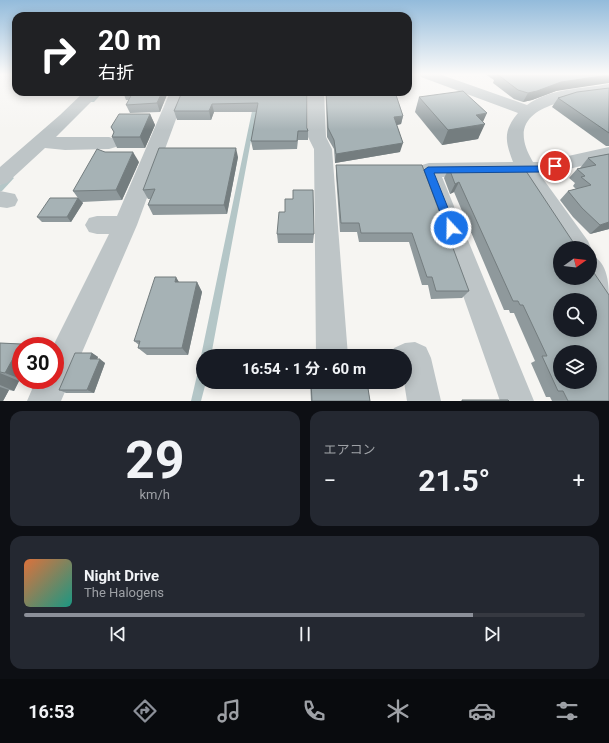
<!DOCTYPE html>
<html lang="ja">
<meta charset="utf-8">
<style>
:root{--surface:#171b24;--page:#242831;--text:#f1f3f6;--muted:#9ea1a6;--line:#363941;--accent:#8c9099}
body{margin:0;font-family:Roboto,"Noto Sans JP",sans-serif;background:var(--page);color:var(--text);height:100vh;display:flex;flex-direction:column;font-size:15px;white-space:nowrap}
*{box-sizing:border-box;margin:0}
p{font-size:13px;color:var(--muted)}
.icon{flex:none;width:22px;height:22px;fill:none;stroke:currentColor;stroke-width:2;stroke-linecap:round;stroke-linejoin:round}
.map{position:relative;height:401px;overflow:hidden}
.sheet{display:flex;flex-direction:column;gap:10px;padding:10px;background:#0d0f14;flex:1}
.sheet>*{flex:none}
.guide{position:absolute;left:12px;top:12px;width:400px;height:84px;border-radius:12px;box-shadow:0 2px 10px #0003;background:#202124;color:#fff;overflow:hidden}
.needle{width:26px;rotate:75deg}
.controls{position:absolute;left:553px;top:241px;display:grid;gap:8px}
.controls a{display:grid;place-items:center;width:44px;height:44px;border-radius:50%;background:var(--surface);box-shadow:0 2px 10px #0003;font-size:20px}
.speed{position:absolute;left:12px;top:337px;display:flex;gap:8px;font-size:20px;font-weight:700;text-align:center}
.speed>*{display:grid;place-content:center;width:52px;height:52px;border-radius:50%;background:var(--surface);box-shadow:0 2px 10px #0003;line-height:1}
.speed .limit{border:6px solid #d22;background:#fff;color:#111}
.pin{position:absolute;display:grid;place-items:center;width:34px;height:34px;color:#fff;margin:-17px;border:2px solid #fff;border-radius:50%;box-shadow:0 1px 4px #0007}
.me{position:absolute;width:44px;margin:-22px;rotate:339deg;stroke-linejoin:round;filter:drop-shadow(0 0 3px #0008)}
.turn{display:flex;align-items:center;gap:14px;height:84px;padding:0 20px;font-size:18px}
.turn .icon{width:52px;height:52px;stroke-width:2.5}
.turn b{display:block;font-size:28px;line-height:34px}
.big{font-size:30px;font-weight:700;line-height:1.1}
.sheet .tile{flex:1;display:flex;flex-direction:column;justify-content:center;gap:6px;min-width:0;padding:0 14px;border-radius:12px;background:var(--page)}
.sheet .dial{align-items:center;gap:0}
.dial b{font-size:52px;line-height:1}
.song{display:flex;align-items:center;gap:12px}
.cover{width:48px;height:48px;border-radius:6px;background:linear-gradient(135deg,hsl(20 70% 55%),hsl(170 70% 35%))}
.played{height:4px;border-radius:2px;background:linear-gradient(90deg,var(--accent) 80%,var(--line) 80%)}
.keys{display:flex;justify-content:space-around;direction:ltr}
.heat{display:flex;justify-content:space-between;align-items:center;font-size:22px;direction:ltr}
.sheet .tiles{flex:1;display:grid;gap:10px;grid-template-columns:1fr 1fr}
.tile:last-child{grid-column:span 2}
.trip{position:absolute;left:196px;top:349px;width:216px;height:40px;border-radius:20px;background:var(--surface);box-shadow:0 2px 10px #0003;font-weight:700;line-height:40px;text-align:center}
.tab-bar{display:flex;height:64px;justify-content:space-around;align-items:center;background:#090b0e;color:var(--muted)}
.tab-bar .icon{width:28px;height:28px}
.tab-bar .current{color:var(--accent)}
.tab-bar b{font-size:18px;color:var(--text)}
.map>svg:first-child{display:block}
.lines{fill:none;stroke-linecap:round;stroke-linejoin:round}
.stream{fill:#b4c6c7;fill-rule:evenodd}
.minor{fill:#bec5c7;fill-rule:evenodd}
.wall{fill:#8f999c}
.shaded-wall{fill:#747d7f}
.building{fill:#a6b2b5;stroke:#747d7f;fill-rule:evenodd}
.route{fill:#1a73e8;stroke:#114b97}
</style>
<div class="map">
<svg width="609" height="401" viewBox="0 0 609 401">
<rect width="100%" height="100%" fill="#f6f5f2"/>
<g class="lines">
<g class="stream">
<polygon points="98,92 103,92 94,102 90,102 90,100"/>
<polygon points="256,92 260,92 211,356 203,356 203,360 201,356"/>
<polygon points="9,176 11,176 14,178 2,191 0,191 0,185"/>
<polygon points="203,366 203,382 206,382 201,401 191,401 198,371 199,367"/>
</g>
<g class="minor">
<path d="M 419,74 L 439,74 L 527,105 C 550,88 582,89 609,84 L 609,94 C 585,98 519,101 524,139 C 525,147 529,155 533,162 L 541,162 L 609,147 L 609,159 L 541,176 L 588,241 L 591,248 L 590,251 L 590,248 L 565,248 L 520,176 L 442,177 L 534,401 L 500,401 L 419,170 L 422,165 L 429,163 L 513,162 C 505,141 503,131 518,113 L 421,77 Z"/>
<polygon points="84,92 101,92 56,137 109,137 116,139 118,143 116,147 109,149 65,150 45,148 7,183 0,185 0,167 60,115"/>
<polygon points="170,92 186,92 137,225 61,401 27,401 36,380 55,380 55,346 53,346 109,234 97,234 89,232 85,225 89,218 97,216 117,216"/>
<polygon points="308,92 324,92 326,137 332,149 348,356 316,356 314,149 308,137"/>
<polygon points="0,191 15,194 18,200 15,206 7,208 0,207"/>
<path d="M 590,254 C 609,263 609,284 609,306 L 599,302 L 584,278 L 590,278 Z"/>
<polygon points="415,342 426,347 431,358 441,401 407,401 404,382 405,382 405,356 390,356 394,348 405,343"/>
</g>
</g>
<g class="wall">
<polygon points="485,74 609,74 556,91 532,100 523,102 514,99 493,83 494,80"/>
<polygon points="609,88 609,146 606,146 552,107 558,98"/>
<polygon points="123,92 168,92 160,112 130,113 126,105 129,100 126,100"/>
<polygon points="182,92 307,92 307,128 308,131 308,140 298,140 297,149 253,150 251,141 256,112 214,112 211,120 177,120 174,111"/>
<polygon points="326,92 395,92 403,116 401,124 397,125 400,152 335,163 334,149 327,137"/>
<polygon points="419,97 483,122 478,139 442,145 415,112"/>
<polygon points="150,114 155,125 145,148 117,148 112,137"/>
<polygon points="609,154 609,229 590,234 573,217 560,200 568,191 576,189 573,186 575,183 569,178 577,169 581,168 580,168 588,158"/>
<polygon points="238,157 227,214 153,215 148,205 150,199 148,199 143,190"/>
<polygon points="139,162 122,200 82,202 83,203 71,222 42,222 37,217 78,198 73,191"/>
<polygon points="336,165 422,165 469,291 462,298 431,299 428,285 422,285 409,242 359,242 357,232 340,232 336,175"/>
<polygon points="449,168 524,168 609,401 552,401 550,397 546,397 531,363 535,361 514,313 510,313 509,310 504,310 454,192 450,194 444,178"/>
<polygon points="277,234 314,234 313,243 278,243"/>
<polygon points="179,282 197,282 202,292 188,355 147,355 138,348 139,345 134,341"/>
<polygon points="0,343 21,344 25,346 21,346 21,380 26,380 26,381 19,381 14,391 9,390 3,401 0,401"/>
<polygon points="92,353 98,357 97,359 105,363 94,393 66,393 59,390"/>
<polygon points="310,382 367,382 370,401 311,401"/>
</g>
<g class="shaded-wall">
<polygon points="609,75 609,83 556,91 532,100 523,102 528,93 561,82"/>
<polygon points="162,92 168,92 160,112 157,103"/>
<polygon points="212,104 214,112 211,120 209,111"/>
<polygon points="487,113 482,124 485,124 478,139 442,145 448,130 476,115"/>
<polygon points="150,114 155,125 145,148 140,137"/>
<polygon points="403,116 401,124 392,126 394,117"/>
<polygon points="403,143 400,152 335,163 336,154"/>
<polygon points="236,148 238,157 227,214 224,205"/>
<polygon points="133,152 139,162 122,200 116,190"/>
<polygon points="459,182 454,192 450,194 455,184"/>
<polygon points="78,198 83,203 71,222 67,217"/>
<polygon points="609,222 609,229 590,234 600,225"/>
<polygon points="176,277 182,287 175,282"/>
<polygon points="197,282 202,292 188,355 182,348"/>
<polygon points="21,344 25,346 21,346 21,379 5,373"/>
<polygon points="92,353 98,357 96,362 90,359"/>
<polygon points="100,359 105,363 94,393 87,390"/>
<polygon points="0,373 19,381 14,391 0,385"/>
<polygon points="0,387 9,390 3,401 0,401"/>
</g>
<g class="building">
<polygon points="497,74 609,74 609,75 561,82 537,91 528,93 518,90"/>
<polygon points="609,88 609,133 558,98 577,92"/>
<polygon points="463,91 487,113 476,115 485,124 448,130 419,97"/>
<polygon points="133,92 162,92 157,103 126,105"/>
<polygon points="182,92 307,92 307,128 308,131 298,131 297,141 251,141 258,103 212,104 209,111 174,111"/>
<polygon points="326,92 395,92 403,116 394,117 403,143 336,154 334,140 328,128"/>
<polygon points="119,114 150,114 140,137 112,137 114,132 111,127"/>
<polygon points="159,148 236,148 224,205 148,205 155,189 143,190"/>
<polygon points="97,149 105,152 133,152 116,190 73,191"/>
<polygon points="609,154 609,222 600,225 582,208 568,191 591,185 581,177 585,176 577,169 596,165 588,158"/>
<polygon points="336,165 422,165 469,291 436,291 432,277 427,277 412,233 361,233 359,223 341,223"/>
<path d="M 449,168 L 524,168 L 577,248 L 560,248 L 560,278 L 590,278 L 590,267 L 609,295 L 609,401 L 568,401 L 563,391 L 558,391 L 542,356 L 547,356 L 523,305 L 520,305 L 518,301 L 513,301 L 459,182 L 455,184 ZM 560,300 L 590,300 L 590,330 L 560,330 ZM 560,352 L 590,352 L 590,382 L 560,382 Z"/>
<polygon points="293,190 313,190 314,234 277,234 279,212 285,212 285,199 293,199"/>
<polygon points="50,198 78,198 67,217 37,217"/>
<polygon points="155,277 176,277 175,282 197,282 182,348 138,348 140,341 134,341"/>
<polygon points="0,343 21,344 5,373 0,372"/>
<polygon points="75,353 92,353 90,359 100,359 87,390 59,390"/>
<polygon points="311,382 367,382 370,401 312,401"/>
<polygon points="462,400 508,400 509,401 462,401"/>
</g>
<linearGradient id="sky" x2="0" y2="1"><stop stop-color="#93bbdb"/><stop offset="0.57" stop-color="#fbfaf9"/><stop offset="1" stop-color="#fbfaf9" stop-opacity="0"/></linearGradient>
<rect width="609" height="130" fill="url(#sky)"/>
<polygon class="route" points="555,163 559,166 558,167 542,172 434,173 456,228 454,230 447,230 446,228 424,170 428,167 542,166"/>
</svg>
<div class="controls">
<a><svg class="needle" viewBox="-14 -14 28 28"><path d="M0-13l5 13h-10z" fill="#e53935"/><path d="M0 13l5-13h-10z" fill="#9ea1a6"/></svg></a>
<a><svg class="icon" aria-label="search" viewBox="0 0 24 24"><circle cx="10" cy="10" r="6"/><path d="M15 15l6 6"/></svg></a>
<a><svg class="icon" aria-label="layers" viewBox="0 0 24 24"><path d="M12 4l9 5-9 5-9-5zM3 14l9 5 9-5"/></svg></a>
</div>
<div class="speed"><div class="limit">30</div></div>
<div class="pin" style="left:555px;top:166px;background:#d93025"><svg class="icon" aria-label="arrive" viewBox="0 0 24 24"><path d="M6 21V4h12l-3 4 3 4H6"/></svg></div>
<svg class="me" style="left:451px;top:228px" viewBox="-20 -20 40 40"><circle r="17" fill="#1a73e8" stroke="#fff" stroke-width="3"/><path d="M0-11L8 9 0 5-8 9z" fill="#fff"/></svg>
<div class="trip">16:54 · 1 分 · 60 m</div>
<div class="guide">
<div class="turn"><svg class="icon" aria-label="right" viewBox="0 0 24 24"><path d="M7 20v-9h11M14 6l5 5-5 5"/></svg><div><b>20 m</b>右折</div></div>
</div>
</div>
<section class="sheet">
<div class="tiles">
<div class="tile dial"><b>29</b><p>km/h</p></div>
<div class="tile"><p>エアコン</p>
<div class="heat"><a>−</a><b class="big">21.5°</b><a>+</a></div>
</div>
<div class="tile">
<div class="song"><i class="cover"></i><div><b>Night Drive</b><p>The Halogens</p></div></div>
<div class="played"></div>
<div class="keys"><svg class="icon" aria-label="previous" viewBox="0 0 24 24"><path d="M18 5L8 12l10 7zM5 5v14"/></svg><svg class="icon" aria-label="pause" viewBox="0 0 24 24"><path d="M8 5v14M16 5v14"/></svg><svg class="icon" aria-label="next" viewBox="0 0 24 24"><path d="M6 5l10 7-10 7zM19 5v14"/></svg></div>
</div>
</div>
</section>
<nav class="tab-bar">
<b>16:53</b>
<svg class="icon current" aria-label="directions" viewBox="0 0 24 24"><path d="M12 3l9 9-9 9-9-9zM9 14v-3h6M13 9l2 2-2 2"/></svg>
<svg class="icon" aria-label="music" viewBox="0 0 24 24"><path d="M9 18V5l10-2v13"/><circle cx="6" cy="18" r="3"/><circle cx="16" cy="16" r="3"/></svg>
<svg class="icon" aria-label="phone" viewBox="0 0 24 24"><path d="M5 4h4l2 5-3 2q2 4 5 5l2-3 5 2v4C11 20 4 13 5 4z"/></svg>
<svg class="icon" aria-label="climate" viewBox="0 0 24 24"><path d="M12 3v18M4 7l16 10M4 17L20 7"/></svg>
<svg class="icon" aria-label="car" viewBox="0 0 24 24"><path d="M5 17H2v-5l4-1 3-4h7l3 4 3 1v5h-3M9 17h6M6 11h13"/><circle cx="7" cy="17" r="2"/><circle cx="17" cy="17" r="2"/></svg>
<svg class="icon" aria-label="filters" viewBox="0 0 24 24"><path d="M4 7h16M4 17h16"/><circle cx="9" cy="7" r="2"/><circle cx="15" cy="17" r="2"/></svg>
</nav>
